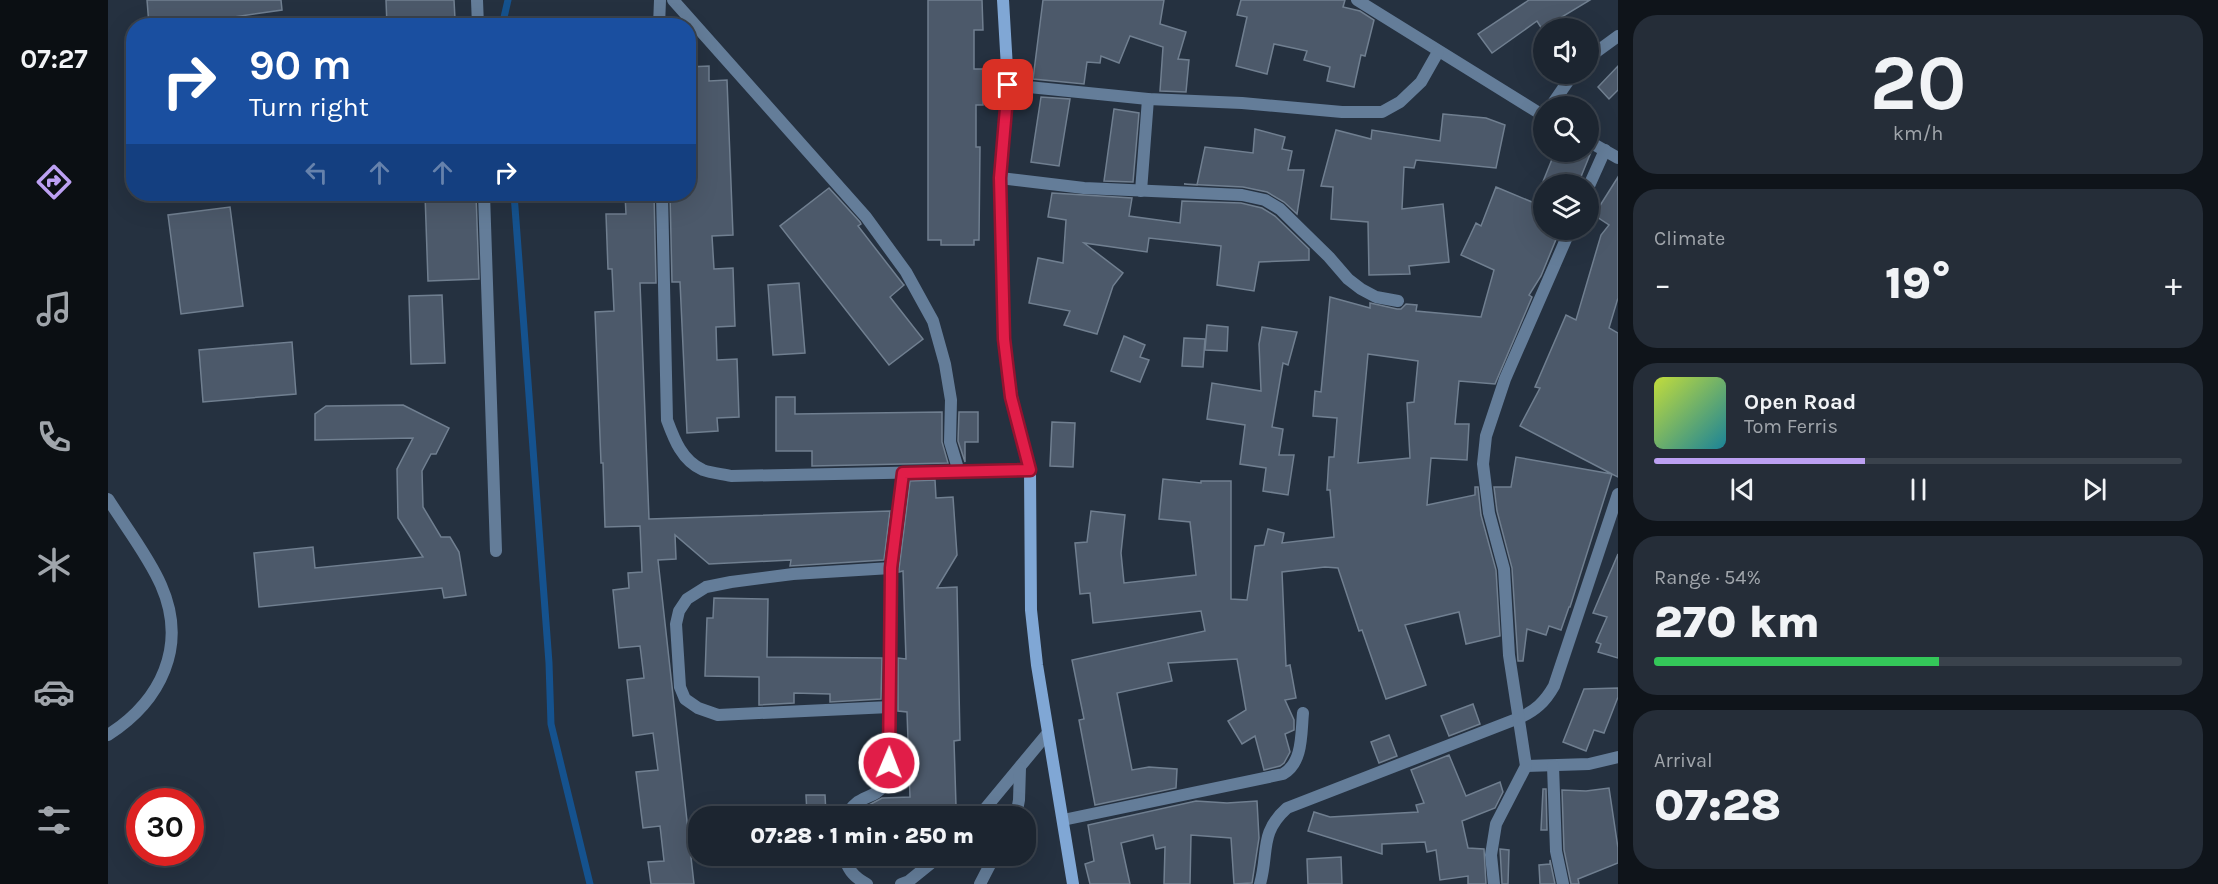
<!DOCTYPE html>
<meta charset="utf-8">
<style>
:root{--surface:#1c2530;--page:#252d38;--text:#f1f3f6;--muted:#a0a5ab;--line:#3a424c;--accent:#bca0f2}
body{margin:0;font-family:Karla,sans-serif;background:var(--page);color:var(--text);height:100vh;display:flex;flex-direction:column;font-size:22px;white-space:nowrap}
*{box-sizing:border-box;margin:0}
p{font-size:20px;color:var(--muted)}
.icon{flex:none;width:33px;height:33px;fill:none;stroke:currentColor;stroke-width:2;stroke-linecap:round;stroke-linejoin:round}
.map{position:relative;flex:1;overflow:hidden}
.side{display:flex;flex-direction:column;gap:15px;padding:15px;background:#0f141a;width:600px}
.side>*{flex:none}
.banner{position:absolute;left:18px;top:18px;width:570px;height:183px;border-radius:24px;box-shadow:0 6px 24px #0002,0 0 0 2px var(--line);background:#1a4fa0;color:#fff;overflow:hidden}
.fabs{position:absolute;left:1425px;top:18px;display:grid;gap:12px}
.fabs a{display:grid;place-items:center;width:66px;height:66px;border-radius:50%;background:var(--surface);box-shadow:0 6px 24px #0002,0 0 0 2px var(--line);font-size:30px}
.speed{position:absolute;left:18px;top:788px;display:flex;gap:12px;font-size:30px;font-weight:700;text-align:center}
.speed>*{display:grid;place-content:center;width:78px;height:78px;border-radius:50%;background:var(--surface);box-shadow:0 6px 24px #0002,0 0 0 2px var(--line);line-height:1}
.speed .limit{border:9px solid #d22;background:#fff;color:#111}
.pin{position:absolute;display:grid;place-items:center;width:51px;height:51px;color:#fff;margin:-26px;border-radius:12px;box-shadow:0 3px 9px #0006}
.me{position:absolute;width:66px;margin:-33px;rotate:1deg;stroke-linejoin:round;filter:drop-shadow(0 0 4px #0008)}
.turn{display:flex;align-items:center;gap:21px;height:126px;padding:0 24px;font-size:27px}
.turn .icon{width:78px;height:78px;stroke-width:2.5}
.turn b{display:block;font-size:42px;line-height:51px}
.lanes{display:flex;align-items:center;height:57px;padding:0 24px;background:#0003;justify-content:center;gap:30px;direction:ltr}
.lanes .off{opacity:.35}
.big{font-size:45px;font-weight:800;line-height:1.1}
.side .card{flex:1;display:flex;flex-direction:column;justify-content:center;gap:9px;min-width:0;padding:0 21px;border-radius:24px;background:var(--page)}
.side .dial{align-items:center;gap:0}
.dial b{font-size:78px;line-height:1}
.song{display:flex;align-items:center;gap:18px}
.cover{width:72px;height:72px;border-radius:9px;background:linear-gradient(135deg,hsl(70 70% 55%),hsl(190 70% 35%))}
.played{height:6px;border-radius:3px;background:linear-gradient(90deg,var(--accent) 40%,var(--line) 40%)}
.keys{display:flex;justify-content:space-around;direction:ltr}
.heat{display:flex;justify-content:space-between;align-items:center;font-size:33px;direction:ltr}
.charge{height:9px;border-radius:4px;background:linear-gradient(90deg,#34c759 54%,var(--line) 0)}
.trip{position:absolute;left:580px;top:806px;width:348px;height:60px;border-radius:24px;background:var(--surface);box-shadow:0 6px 24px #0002,0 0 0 2px var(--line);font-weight:800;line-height:60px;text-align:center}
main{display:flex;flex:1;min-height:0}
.menu{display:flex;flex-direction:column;width:108px;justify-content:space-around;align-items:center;background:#0b0f13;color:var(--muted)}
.menu .icon{width:42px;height:42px}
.menu .on{color:var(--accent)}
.menu b{font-size:27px;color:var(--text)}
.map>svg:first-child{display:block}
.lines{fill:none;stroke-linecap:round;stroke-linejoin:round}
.stream{stroke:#15528e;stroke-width:7}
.building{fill:#4c596a;stroke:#707f90;stroke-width:1.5;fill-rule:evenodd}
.street{stroke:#647d99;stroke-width:12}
.secondary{stroke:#80a7d5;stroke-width:12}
.route-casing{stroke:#92132f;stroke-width:15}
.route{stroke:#e11d48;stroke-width:10}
</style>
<main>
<nav class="menu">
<b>07:27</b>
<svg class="icon on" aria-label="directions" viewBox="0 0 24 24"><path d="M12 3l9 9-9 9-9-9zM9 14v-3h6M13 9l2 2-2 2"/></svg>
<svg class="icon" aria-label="music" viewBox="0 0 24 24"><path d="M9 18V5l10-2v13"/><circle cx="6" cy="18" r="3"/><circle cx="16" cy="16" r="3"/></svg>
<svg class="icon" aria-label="phone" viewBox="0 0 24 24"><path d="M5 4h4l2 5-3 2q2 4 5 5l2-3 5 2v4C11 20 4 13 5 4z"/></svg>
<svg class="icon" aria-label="climate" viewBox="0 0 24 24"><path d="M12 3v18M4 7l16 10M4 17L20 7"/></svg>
<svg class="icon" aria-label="car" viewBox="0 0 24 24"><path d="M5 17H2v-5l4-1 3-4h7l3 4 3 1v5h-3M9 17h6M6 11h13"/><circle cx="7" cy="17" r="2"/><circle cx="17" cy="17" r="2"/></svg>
<svg class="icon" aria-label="filters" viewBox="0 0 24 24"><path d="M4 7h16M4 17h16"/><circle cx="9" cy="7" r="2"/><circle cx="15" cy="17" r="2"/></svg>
</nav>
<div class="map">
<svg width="1510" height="884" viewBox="0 0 1510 884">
<rect width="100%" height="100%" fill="#253140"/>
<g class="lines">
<g class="stream">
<polyline points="394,26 400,0"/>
<polyline points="406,194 441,663 443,724 482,884"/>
</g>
</g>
<g class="building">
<polygon points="39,0 173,0 174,10 119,18 41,25"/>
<polygon points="278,0 346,0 347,19 322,20 322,26 279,26"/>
<polygon points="820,0 874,0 875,30 866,30 866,69 875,69 875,105 868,105 868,147 872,147 871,240 866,240 866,245 833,245 833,240 820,240"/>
<polygon points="935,0 1056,0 1052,24 1078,32 1070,59 1081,60 1078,92 1052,91 1055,47 1022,36 1011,63 993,56 992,63 979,62 976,84 925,79"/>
<polygon points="1133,0 1237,0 1235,7 1252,11 1266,20 1257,56 1253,55 1246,87 1219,81 1222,67 1196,60 1199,51 1166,44 1159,74 1128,66 1139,17 1129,15"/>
<polygon points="1421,0 1482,0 1434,29 1429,21 1384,53 1370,34"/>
<polygon points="601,66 601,81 619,80 625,235 604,236 606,269 625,268 627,326 608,327 609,360 629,359 631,417 609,418 610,431 579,433 572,282 564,282 562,194 580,194 580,67"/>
<polygon points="1510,66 1510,90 1501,99 1490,87"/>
<polygon points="933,97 962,99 951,166 923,162"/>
<polygon points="1006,109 1031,113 1025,182 996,181"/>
<polygon points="1335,114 1378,118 1397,125 1388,168 1308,160 1306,168 1296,167 1294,209 1335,204 1341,262 1301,266 1302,274 1261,275 1260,222 1223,219 1225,187 1213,186 1228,130 1263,139 1264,130 1332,141"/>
<polygon points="1147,129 1177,137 1174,149 1184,151 1180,170 1196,170 1189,214 1176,202 1159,192 1135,187 1076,184 1089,185 1097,147 1145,153"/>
<polygon points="1447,152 1483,152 1470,184 1434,184"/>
<polygon points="1510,177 1510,298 1501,328 1510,333 1510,477 1504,474 1462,607 1461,607 1453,630 1441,626 1438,635 1419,629 1415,661 1410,661 1404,568 1389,511 1386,487 1403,487 1408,457 1504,474 1412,426 1432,388 1427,387 1458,315 1468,320 1493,235 1501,225 1486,215"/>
<path d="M 1388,187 L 1436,207 L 1436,230 L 1449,237 L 1433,276 L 1421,295 L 1424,297 L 1387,384 L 1351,381 L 1347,424 L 1361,424 L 1359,460 L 1323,458 L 1319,505 L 1367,495 L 1367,487 L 1370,487 L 1373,515 L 1388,570 L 1392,636 L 1358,644 L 1351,612 L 1297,625 L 1318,685 L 1278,699 L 1254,630 L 1251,631 L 1230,568 L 1217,567 L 1174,572 L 1178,666 L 1182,665 L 1188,698 L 1177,700 L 1186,720 L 1186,730 L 1177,734 L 1182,752 L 1176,763 L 1172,766 L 1156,770 L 1147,736 L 1134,744 L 1120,721 L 1138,710 L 1129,659 L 1060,663 L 1064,681 L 1009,693 L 1024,770 L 1041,767 L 1069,769 L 1068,788 L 987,805 L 971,720 L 976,719 L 964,660 L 1097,631 L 1093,611 L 985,623 L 982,593 L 972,594 L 967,543 L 979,542 L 983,511 L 1017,515 L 1013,553 L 1016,583 L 1088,575 L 1082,522 L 1051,519 L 1055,479 L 1093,483 L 1093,481 L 1123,481 L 1123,599 L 1139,600 L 1147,546 L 1156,545 L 1160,529 L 1176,533 L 1174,543 L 1226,537 L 1222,490 L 1219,490 L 1221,457 L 1226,457 L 1229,418 L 1205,416 L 1207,391 L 1213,392 L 1222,297 L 1262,308 L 1262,303 L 1289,309 L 1293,309 L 1298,304 L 1309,305 L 1308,311 L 1373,317 L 1386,270 L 1353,255 L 1368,223 L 1373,226 ZM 1260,354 L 1310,361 L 1306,402 L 1299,403 L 1302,458 L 1250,463 Z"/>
<polygon points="721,188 752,222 753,224 750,226 795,284 796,285 782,297 815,339 781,365 672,226"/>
<polygon points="944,193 1024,198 1021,216 1072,223 1074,201 1133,203 1154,208 1167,216 1201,249 1201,260 1151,262 1146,291 1109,285 1113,246 1041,238 1039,252 976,243 1015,273 1005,286 989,334 956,325 962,311 921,303 930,258 955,263 958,220 940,217"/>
<polygon points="317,194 368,194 371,279 320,281"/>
<polygon points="517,194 546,194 548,283 532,283 541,519 782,511 776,560 682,566 683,560 601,564 567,535 568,559 550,560 586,884 543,884 540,862 556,861 552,826 535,828 528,772 550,770 545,733 525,736 519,680 536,678 532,646 511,648 505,590 521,588 520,573 534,572 532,526 497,527 495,463 493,463 487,312 506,311 504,269 500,269 498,214 518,214"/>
<polygon points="122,207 135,306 73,314 60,215"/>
<polygon points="691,283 697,353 665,355 660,285"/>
<polygon points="334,295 337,363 303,364 301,296"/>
<polygon points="1099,325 1120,327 1119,351 1097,350"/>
<polygon points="1154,327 1189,332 1180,365 1175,363 1164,427 1175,429 1171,455 1186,455 1180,495 1155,491 1158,468 1132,464 1137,425 1099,419 1104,383 1153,391 1151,344"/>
<polygon points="1016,336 1037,345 1032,357 1041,360 1032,382 1003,371"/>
<polygon points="1076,338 1097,339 1095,367 1074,366"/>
<polygon points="184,342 188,394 95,402 91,350"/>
<polygon points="668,397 687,397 687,414 834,412 834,442 840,463 704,466 704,451 668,451"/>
<polygon points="295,405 341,428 328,454 323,454 314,471 315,507 333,537 342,537 351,552 358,595 336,598 334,588 151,607 146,553 205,547 207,568 315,557 290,518 289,469 305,438 207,440 207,414 218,406"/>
<polygon points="851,412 870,412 870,442 857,442 857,462 850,441"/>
<polygon points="944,422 967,423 965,467 942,466"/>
<polygon points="827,480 828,498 845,497 849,555 829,588 849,587 852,740 846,741 848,806 812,807 812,816 762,816 761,805 774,798 802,797 799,712 790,711 790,658 798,659 795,571 791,572 791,569 802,481"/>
<polygon points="1510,554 1510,658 1490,652 1493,644 1488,642 1499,617 1485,613"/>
<polygon points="606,598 660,599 659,657 774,658 773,699 722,702 722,694 686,693 686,703 651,705 651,677 597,676 599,618 605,618"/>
<polygon points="1510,688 1510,697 1496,733 1486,730 1478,751 1455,742 1476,689"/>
<polygon points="1365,704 1372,724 1341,736 1333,716"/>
<polygon points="1281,735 1289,756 1271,763 1263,742"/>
<polygon points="1341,755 1358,796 1392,782 1395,792 1387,808 1354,821 1360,848 1376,849 1378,884 1360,884 1360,876 1332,880 1328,850 1319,852 1317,842 1274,844 1274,854 1200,831 1206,812 1222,817 1310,812 1308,805 1316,803 1303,770"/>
<polygon points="1501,788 1510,848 1510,863 1470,879 1471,884 1463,884 1456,850 1454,790 1478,791"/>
<polygon points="1435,789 1438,789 1439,830 1433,830"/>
<polygon points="698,795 717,795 718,814 699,814"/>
<polygon points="1088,801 1119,803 1149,801 1151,838 1144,883 1126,884 1123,838 1083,835 1082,884 1056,884 1057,847 1048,849 1045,835 1013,843 1022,884 982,884 977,864 986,861 980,825"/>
<polygon points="1392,849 1401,850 1400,884 1394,884"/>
<polygon points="1233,857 1234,884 1200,884 1199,859"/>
<polygon points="1442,860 1447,884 1432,884 1431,865 1442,864"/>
</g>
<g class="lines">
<g class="street">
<polyline points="369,0 370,26"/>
<polyline points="565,0 758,217 798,272 825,321 837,364 843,400 842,442 851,472"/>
<polyline points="1249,0 1436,116"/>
<polyline points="551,26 552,0"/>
<polyline points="1480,58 1510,36"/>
<polyline points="900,85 1040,99 1134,103 1234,112 1274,112 1292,102 1313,82 1330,52"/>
<polyline points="1443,106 1465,74"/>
<polyline points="1480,141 1510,158"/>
<polyline points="892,178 976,188 1134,195 1157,200 1172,209 1221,257 1240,279 1253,289 1268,297 1290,301"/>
<polyline points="1480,188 1497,150"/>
<polyline points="1033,191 1040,99"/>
<polyline points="376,194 388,551"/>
<path d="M 554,194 L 559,420 C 566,439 574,461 595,470 C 603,473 614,474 623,476 L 922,470"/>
<path d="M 0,499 C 17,526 41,557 53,585 C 80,646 53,701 0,735"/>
<polyline points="782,707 610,715 590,708 577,699 572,687 568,624 571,611 579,599 598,587 623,582 685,574 783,568"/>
<polyline points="1418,766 1481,764 1510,757"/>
<polyline points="1445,766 1448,851 1455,884"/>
<path d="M 739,816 C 747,795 766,800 775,786 C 779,780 780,770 781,763 L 783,568 L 795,473"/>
<polyline points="871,816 939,734"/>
<polyline points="908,816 911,800 912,768"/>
<path d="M 955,820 L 1175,774 C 1195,763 1193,734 1195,713"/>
<path d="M 737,855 C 738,869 747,878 759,884"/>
<polyline points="793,884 801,881 833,855"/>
<polyline points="872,884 887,855"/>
<path d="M 1152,884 C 1161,852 1151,833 1179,808 L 1411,718 C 1427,711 1437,702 1446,686 L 1510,494"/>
<polyline points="1386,884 1383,855 1388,824 1418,766 1401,655 1396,569 1381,513 1375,464 1378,436 1397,379 1462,230"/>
</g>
<polyline class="secondary" points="895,0 900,85 892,178 896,340 904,397 922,470 923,610 929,665 965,884"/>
</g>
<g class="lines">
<g class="route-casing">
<polyline id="route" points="781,763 783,568 795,473 922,470 903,397 896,339 892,178 900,85"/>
</g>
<use href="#route" class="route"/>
</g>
</svg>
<div class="fabs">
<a><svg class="icon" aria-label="sound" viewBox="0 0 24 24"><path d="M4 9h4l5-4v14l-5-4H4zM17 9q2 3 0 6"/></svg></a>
<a><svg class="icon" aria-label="search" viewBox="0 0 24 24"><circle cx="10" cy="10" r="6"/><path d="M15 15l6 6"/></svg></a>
<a><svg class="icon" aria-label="layers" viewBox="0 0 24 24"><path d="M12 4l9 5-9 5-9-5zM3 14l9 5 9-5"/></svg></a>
</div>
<div class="speed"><div class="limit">30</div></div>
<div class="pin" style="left:900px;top:85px;background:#d93025"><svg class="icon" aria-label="arrive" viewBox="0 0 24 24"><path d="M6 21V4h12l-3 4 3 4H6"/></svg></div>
<svg class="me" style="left:781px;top:763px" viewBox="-20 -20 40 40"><circle r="17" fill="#e11d48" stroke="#fff" stroke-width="3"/><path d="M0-11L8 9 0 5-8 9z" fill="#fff"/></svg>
<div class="trip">07:28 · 1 min · 250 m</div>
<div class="banner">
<div class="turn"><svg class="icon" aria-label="right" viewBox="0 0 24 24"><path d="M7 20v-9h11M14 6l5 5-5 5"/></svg><div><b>90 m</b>Turn right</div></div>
<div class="lanes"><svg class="icon off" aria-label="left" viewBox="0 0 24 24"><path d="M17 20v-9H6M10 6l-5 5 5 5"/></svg><svg class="icon off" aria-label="ahead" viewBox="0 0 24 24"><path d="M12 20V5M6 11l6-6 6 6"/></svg><svg class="icon off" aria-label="ahead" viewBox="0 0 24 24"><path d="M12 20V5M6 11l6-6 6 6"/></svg><svg class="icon" aria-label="right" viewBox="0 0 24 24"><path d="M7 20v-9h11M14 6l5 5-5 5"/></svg></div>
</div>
</div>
<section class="side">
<div class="card dial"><b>20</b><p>km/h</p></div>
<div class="card"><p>Climate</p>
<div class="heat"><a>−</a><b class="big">19°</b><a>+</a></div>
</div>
<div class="card">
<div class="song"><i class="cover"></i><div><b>Open Road</b><p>Tom Ferris</p></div></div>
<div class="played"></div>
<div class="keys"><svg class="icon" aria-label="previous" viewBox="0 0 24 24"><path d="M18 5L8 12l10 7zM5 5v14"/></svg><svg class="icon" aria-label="pause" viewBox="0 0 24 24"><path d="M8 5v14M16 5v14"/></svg><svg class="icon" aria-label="next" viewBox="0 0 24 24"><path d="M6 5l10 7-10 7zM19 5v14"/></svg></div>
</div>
<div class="card"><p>Range · 54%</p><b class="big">270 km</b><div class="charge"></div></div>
<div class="card"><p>Arrival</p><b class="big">07:28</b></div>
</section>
</main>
